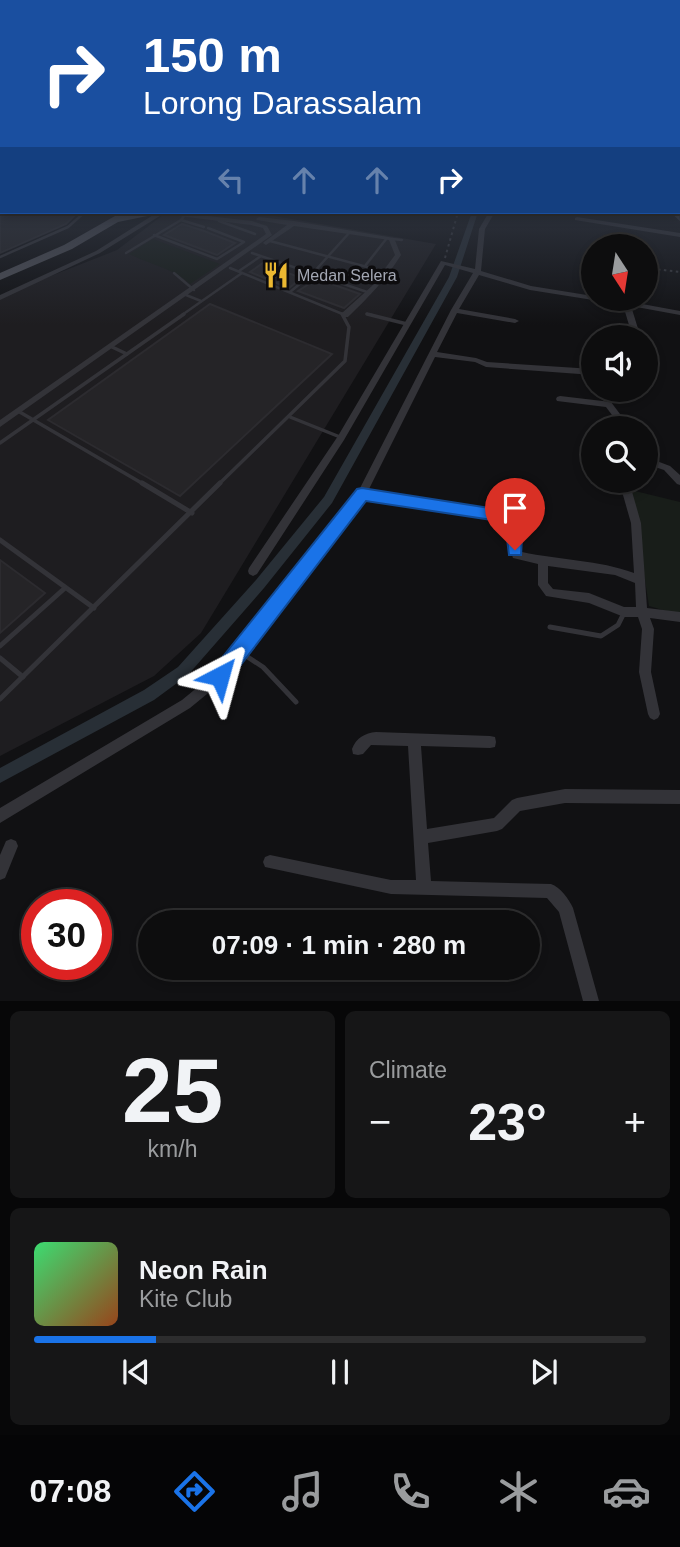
<!DOCTYPE html>
<meta charset="utf-8">
<style>
:root{--surface:#0d0d0e;--page:#161617;--text:#f1f3f6;--muted:#9a9c9e;--line:#2d2d2e;--accent:#1a73e8}
body{margin:0;font-family:Helvetica,sans-serif;background:var(--page);color:var(--text);height:100vh;display:flex;flex-direction:column;font-size:26px;white-space:nowrap}
*{box-sizing:border-box;margin:0}
p{font-size:23px;color:var(--muted)}
.icon{flex:none;width:38px;height:38px;fill:none;stroke:currentColor;stroke-width:2;stroke-linecap:round;stroke-linejoin:round}
.map{position:relative;height:1001px;overflow:hidden}
.side{display:flex;flex-direction:column;gap:10px;padding:10px;background:#070708;flex:1}
.side>*{flex:none}
.top-card{position:absolute;left:0px;top:0px;width:681px;height:214px;box-shadow:0 4px 10px #0003,0 0 0 2px var(--line);background:#1a4fa0;color:#fff;overflow:hidden}
.needle{width:46px;rotate:168deg}
.controls{position:absolute;left:581px;top:234px;display:grid;gap:14px}
.controls a{display:grid;place-items:center;width:77px;height:77px;border-radius:50%;background:var(--surface);box-shadow:0 4px 10px #0003,0 0 0 2px var(--line);font-size:35px}
.speed{position:absolute;left:21px;top:889px;display:flex;gap:14px;font-size:35px;font-weight:700;text-align:center}
.speed>*{display:grid;place-content:center;width:91px;height:91px;border-radius:50%;background:var(--surface);box-shadow:0 4px 10px #0003,0 0 0 2px var(--line);line-height:1}
.speed .limit{border:10px solid #d22;background:#fff;color:#111}
.pin{position:absolute;display:grid;place-items:center;width:60px;height:60px;color:#fff;margin:-72px -30px;border-radius:50% 50% 50% 0;rotate:-45deg;box-shadow:0 0 7px #0007}
.pin .icon{rotate:45deg}
.me{position:absolute;width:77px;margin:-38px;rotate:39deg;stroke-linejoin:round;filter:drop-shadow(0 0 5px #0008)}
.turn{display:flex;align-items:center;gap:24px;height:147px;padding:0 28px;font-size:32px}
.turn .icon{width:91px;height:91px;stroke-width:2.5}
.turn b{display:block;font-size:49px;line-height:60px}
.lanes{display:flex;align-items:center;height:66px;padding:0 28px;background:#0003;justify-content:center;gap:35px;direction:ltr}
.lanes .off{opacity:.35}
.big{font-size:52px;font-weight:700;line-height:1.1}
.side .card{flex:1;display:flex;flex-direction:column;justify-content:center;gap:10px;min-width:0;padding:0 24px;border-radius:10px;background:var(--page)}
.side .dial{align-items:center;gap:0}
.dial b{font-size:91px;line-height:1}
.song{display:flex;align-items:center;gap:21px}
.cover{width:84px;height:84px;border-radius:10px;background:linear-gradient(135deg,hsl(140 70% 55%),hsl(20 70% 35%))}
.played{height:7px;border-radius:4px;background:linear-gradient(90deg,var(--accent) 20%,var(--line) 20%)}
.keys{display:flex;justify-content:space-around;direction:ltr}
.heat{display:flex;justify-content:space-between;align-items:center;font-size:38px;direction:ltr}
.side .tiles{flex:1;display:grid;gap:10px;grid-template-columns:1fr 1fr}
.card:last-child{grid-column:span 2}
.trip{position:absolute;left:138px;top:910px;width:402px;height:70px;border-radius:35px;background:var(--surface);box-shadow:0 4px 10px #0003,0 0 0 2px var(--line);font-weight:700;line-height:70px;text-align:center}
.menu{display:flex;height:112px;justify-content:space-around;align-items:center;background:#050506;color:var(--muted)}
.menu .icon{width:49px;height:49px}
.menu .current{color:var(--accent)}
.menu b{font-size:32px;color:var(--text)}
.map>svg:first-child{display:block}
.built{fill:#1e1d20}
.green{fill:#181d19}
.lines{fill:none;stroke-linecap:round;stroke-linejoin:round}
.canal{fill:#282f36;fill-rule:evenodd}
.building{fill:#252427;stroke:#2c2b2f;stroke-width:2}
.path{stroke:#393a3f;stroke-width:2;stroke-dasharray:2.5 3.5;stroke-linecap:butt}
.lane-far2{stroke:#333338;stroke-width:2.5}
.lane-far1{stroke:#333338;stroke-width:3.5}
.lane{stroke:#333338;stroke-width:5}
.street{fill:#333338;fill-rule:evenodd}
.secondary{fill:#414248;fill-rule:evenodd}
.primary{fill:#4f5057;fill-rule:evenodd}
.route{fill:#1a73e8;stroke:#114b97;stroke-width:2}
.labels{text-anchor:middle;dominant-baseline:central;stroke-width:7;stroke-linejoin:round;paint-order:stroke}
.far-poi-label{font-size:16px;fill:#a3a7b3;stroke:#0d0c0e;text-anchor:start}
</style>
<div class="map">
<svg width="680" height="1001" viewBox="0 0 680 1001">
<rect width="100%" height="100%" fill="#111113"/>
<polygon class="built" points="167,212 251,212 436,244 201,633 154,676 0,756 0,296 117,250"/>
<g class="green">
<path d="M 153,239 L 220,264 L 190,284 C 175,269 149,264 129,254 Z"/>
<polygon points="631,490 680,502 680,615 649,606"/>
</g>
<g class="lines">
<polygon class="canal" points="472,212 478,212 457,277 332,503 264,588 188,675 154,700 0,783 0,768 144,690 178,667 256,580 324,497 449,277"/>
</g>
<g class="building">
<polygon points="0,212 78,212 66,224 0,253"/>
<polygon points="182,224 204,231 235,243 217,255 164,235"/>
<polygon points="263,263 301,278 289,288 250,272"/>
<polygon points="317,279 360,294 344,308 298,291"/>
<polygon points="210,304 332,354 180,496 48,420"/>
<polygon points="0,560 45,593 0,633"/>
</g>
<g class="lines">
<g class="path">
<polyline points="445,258 458,212"/>
<polyline points="646,268 680,272"/>
</g>
<g class="lane-far2">
<polyline points="187,212 181,220 204,227"/>
<polyline points="219,221 255,234"/>
<polyline points="154,235 217,259 244,242 208,228"/>
<polyline points="392,239 402,240"/>
<polyline points="270,241 386,272"/>
<polyline points="126,253 181,220"/>
<polyline points="252,253 370,293"/>
<polyline points="0,257 68,227 85,212"/>
<polyline points="365,266 387,238"/>
<polyline points="230,268 345,315"/>
<polyline points="239,271 261,256"/>
<polyline points="174,273 194,290"/>
<polyline points="290,292 313,273 350,232"/>
<polyline points="186,295 201,301"/>
<polyline points="367,314 372,315"/>
<polyline points="182,315 242,273"/>
</g>
<g class="lane-far1">
<polyline points="367,314 407,324"/>
<polyline points="112,347 127,354"/>
<polyline points="18,411 145,485"/>
<polyline points="290,417 340,437"/>
<polyline points="0,443 184,314"/>
<polyline points="218,485 345,361 349,327 342,314"/>
</g>
<g class="lane">
<polyline points="142,483 192,513"/>
<polyline points="362,494 508,517"/>
<polyline points="0,540 94,608"/>
<polyline points="550,627 601,636 618,625 624,613"/>
<polyline points="0,646 65,588"/>
<polyline points="240,652 263,667 296,702"/>
<polyline points="0,658 23,677"/>
<polyline points="0,699 220,483"/>
</g>
<g class="street">
<rect x="0" y="187" width="2" height="4"/>
<polygon points="158,212 173,212 252,221 267,226 272,235 0,427 0,420 266,234 263,228 251,225 163,214 100,253 0,300 0,295 96,251"/>
<polygon points="489,212 495,212 485,229 481,271 531,286 593,296 593,299 596,299 593,300 530,290 479,275 459,309 515,319 519,321 515,323 457,313 437,352 476,358 487,362 593,369 593,375 486,367 475,362 435,357 365,497 224,680 190,708 0,823 0,808 182,700 216,672 358,492 451,310 473,273 445,265 344,440 257,574 253,576 249,574 248,571 249,568 338,436 441,261 475,269 479,229"/>
<path d="M 259,217 L 294,221 L 394,238 L 401,255 C 386,279 368,298 348,317 L 342,317 L 342,313 L 372,286 L 395,255 L 389,240 L 294,226 L 266,245 L 263,243 L 264,242 L 287,225 L 257,220 L 256,219 Z"/>
<polygon points="577,217 680,233 680,237 575,220 575,218"/>
<polygon points="598,299 626,301 680,311 680,315 631,306 640,335 636,337 632,335 623,305"/>
<polygon points="560,396 611,402 620,414 620,429 612,429 612,415 606,407 557,401 556,399 557,397"/>
<polygon points="646,457 670,466 680,475 680,485 677,484 664,470 646,464"/>
<path d="M 619,481 L 629,481 L 641,523 L 647,608 L 680,612 L 680,622 L 650,618 L 654,629 L 651,672 L 660,714 L 658,718 L 654,720 L 650,718 L 648,714 L 639,672 L 642,629 L 638,617 L 624,617 L 589,603 L 546,596 L 538,585 L 538,564 L 513,558 L 512,555 L 510,523 L 504,517 L 506,514 L 509,513 L 518,518 L 522,552 C 559,560 599,560 634,573 L 631,523 ZM 548,566 L 615,575 L 635,583 L 636,607 L 624,607 L 589,593 L 553,589 L 548,583 Z"/>
<path d="M 376,732 L 490,736 L 495,737 L 496,742 L 495,747 L 490,748 L 421,746 L 427,829 L 494,818 L 512,800 L 517,798 L 565,789 L 680,790 L 680,804 L 565,803 L 520,811 L 502,829 L 497,831 L 428,843 L 431,881 L 551,884 C 560,887 569,899 573,908 L 599,1001 L 583,1001 L 559,912 L 547,898 L 391,894 L 265,867 L 263,862 L 265,857 L 270,855 L 391,880 L 416,880 L 408,746 L 371,745 L 363,754 L 358,755 L 353,754 L 352,749 C 356,738 365,733 376,732 Z"/>
<polygon points="11,839 16,841 18,846 5,878 0,880 0,855 6,841"/>
</g>
<polygon class="secondary" points="670,212 679,212 680,221"/>
<polygon class="primary" points="122,212 133,212 131,214 167,212 118,222 72,249 0,280 0,273 64,245"/>
</g>
<linearGradient id="sky" x2="0" y2="1"><stop stop-color="#09090a"/><stop offset="0.57" stop-color="#323844"/><stop offset="1" stop-color="#323844" stop-opacity="0"/></linearGradient>
<rect width="680" height="325" fill="url(#sky)"/>
<polygon class="route" points="362,488 515,512 523,521 521,555 509,555 505,522 366,501 227,683 220,685 213,683 210,676 213,669 357,489"/>
<defs>
<g id="restaurant-bare" transform="scale(2.1)"><path d="M-5-6h1v4h1v-4h1v4h1v-4h1v5L-1.5 .5V6h-2V.5L-5-1ZM5-6V6H3V1.5H1.5Q1.5-4 5-6Z" fill="#ebb831" stroke="#0d0c0e" stroke-width="2.5" paint-order="stroke"/></g>
</defs>
<g fill-rule="evenodd">
<use href="#restaurant-bare" x="276" y="275"/>
</g>
<g class="labels">
<g class="far-poi-label">
<text x="297" y="275">Medan Selera</text>
</g>
</g>
</svg>
<div class="controls">
<a><svg class="needle" viewBox="-14 -14 28 28"><path d="M0-13l5 13h-10z" fill="#e53935"/><path d="M0 13l5-13h-10z" fill="#9a9c9e"/></svg></a>
<a><svg class="icon" aria-label="sound" viewBox="0 0 24 24"><path d="M4 9h4l5-4v14l-5-4H4zM17 9q2 3 0 6"/></svg></a>
<a><svg class="icon" aria-label="search" viewBox="0 0 24 24"><circle cx="10" cy="10" r="6"/><path d="M15 15l6 6"/></svg></a>
</div>
<div class="speed"><div class="limit">30</div></div>
<div class="pin" style="left:515px;top:550px;background:#d93025"><svg class="icon" aria-label="arrive" viewBox="0 0 24 24"><path d="M6 21V4h12l-3 4 3 4H6"/></svg></div>
<svg class="me" style="left:220px;top:676px" viewBox="-20 -20 40 40"><path d="M0-17L14 15 0 8-14 15z" fill="#1a73e8" stroke="#fff" stroke-width="4"/></svg>
<div class="trip">07:09 · 1 min · 280 m</div>
<div class="top-card">
<div class="turn"><svg class="icon" aria-label="right" viewBox="0 0 24 24"><path d="M7 20v-9h11M14 6l5 5-5 5"/></svg><div><b>150 m</b>Lorong Darassalam</div></div>
<div class="lanes"><svg class="icon off" aria-label="left" viewBox="0 0 24 24"><path d="M17 20v-9H6M10 6l-5 5 5 5"/></svg><svg class="icon off" aria-label="ahead" viewBox="0 0 24 24"><path d="M12 20V5M6 11l6-6 6 6"/></svg><svg class="icon off" aria-label="ahead" viewBox="0 0 24 24"><path d="M12 20V5M6 11l6-6 6 6"/></svg><svg class="icon" aria-label="right" viewBox="0 0 24 24"><path d="M7 20v-9h11M14 6l5 5-5 5"/></svg></div>
</div>
</div>
<section class="side">
<div class="tiles">
<div class="card dial"><b>25</b><p>km/h</p></div>
<div class="card"><p>Climate</p>
<div class="heat"><a>−</a><b class="big">23°</b><a>+</a></div>
</div>
<div class="card">
<div class="song"><i class="cover"></i><div><b>Neon Rain</b><p>Kite Club</p></div></div>
<div class="played"></div>
<div class="keys"><svg class="icon" aria-label="previous" viewBox="0 0 24 24"><path d="M18 5L8 12l10 7zM5 5v14"/></svg><svg class="icon" aria-label="pause" viewBox="0 0 24 24"><path d="M8 5v14M16 5v14"/></svg><svg class="icon" aria-label="next" viewBox="0 0 24 24"><path d="M6 5l10 7-10 7zM19 5v14"/></svg></div>
</div>
</div>
</section>
<nav class="menu">
<b>07:08</b>
<svg class="icon current" aria-label="directions" viewBox="0 0 24 24"><path d="M12 3l9 9-9 9-9-9zM9 14v-3h6M13 9l2 2-2 2"/></svg>
<svg class="icon" aria-label="music" viewBox="0 0 24 24"><path d="M9 18V5l10-2v13"/><circle cx="6" cy="18" r="3"/><circle cx="16" cy="16" r="3"/></svg>
<svg class="icon" aria-label="phone" viewBox="0 0 24 24"><path d="M5 4h4l2 5-3 2q2 4 5 5l2-3 5 2v4C11 20 4 13 5 4z"/></svg>
<svg class="icon" aria-label="climate" viewBox="0 0 24 24"><path d="M12 3v18M4 7l16 10M4 17L20 7"/></svg>
<svg class="icon" aria-label="car" viewBox="0 0 24 24"><path d="M5 17H2v-5l4-1 3-4h7l3 4 3 1v5h-3M9 17h6M6 11h13"/><circle cx="7" cy="17" r="2"/><circle cx="17" cy="17" r="2"/></svg>
</nav>
